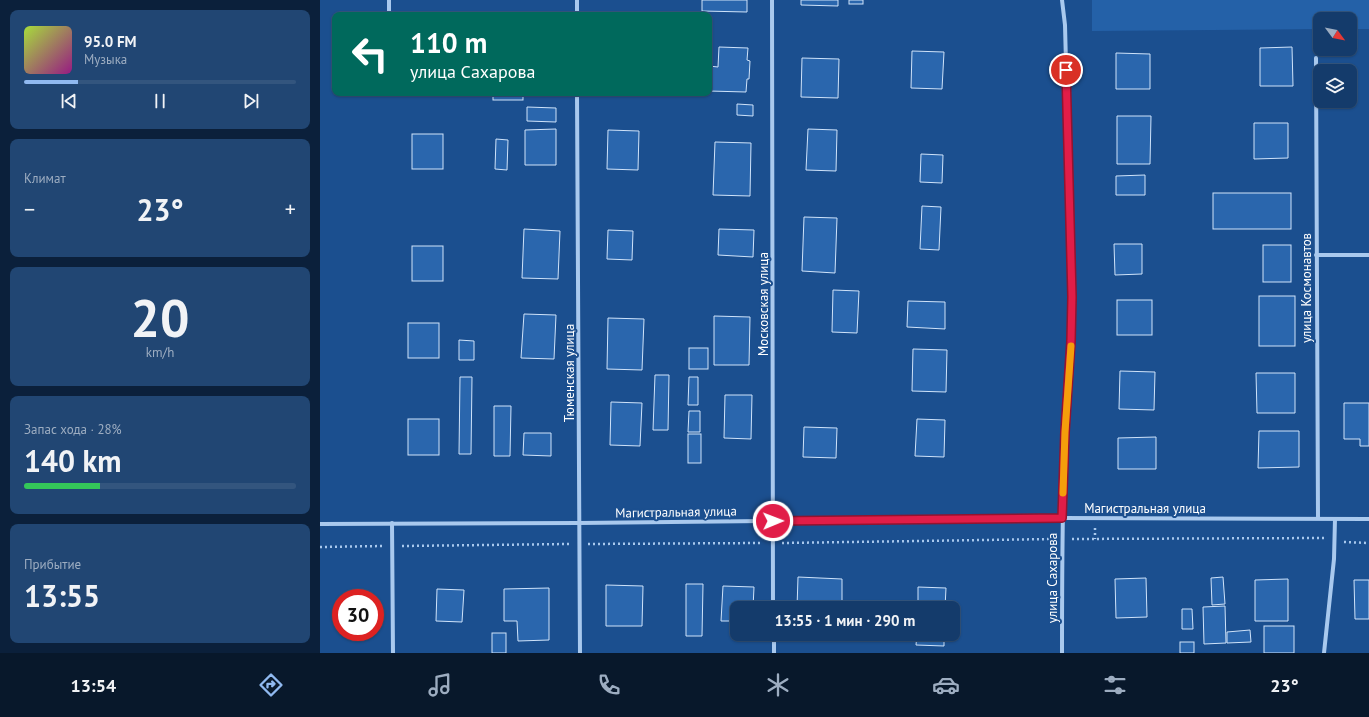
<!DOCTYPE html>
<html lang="ru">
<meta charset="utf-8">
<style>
:root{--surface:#143b6b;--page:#214673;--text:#f1f3f6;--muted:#9dadc1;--line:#33557e;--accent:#90b9f0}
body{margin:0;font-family:"PT Sans",sans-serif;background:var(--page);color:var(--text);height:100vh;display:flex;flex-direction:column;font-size:15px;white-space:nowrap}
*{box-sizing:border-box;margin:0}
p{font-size:13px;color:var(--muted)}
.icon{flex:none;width:22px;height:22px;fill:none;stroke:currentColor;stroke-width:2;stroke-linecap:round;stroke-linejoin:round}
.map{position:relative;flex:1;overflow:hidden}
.sheet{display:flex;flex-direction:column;gap:10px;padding:10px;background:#0b203b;width:320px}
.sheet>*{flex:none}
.banner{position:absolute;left:12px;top:12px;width:380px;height:84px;border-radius:8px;box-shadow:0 1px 3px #0004,0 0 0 1px var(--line);background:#00695c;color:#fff;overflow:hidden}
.needle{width:26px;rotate:122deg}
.fabs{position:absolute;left:993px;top:12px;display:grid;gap:8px}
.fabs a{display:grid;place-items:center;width:44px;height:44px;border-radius:8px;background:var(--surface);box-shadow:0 1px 3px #0004,0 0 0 1px var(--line);font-size:20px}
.speed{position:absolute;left:12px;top:589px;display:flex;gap:8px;font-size:20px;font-weight:700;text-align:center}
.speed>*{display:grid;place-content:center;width:52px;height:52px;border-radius:50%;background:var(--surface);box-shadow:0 1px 3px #0004,0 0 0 1px var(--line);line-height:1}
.speed .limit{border:6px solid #d22;background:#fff;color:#111}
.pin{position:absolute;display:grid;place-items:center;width:34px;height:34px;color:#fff;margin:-17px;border:2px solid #fff;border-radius:50%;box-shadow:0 1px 4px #0007}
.me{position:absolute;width:44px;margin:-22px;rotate:89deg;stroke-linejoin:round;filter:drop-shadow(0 0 3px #0008)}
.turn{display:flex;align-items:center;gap:14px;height:84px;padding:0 12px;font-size:18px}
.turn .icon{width:52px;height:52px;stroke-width:2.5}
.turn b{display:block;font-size:28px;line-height:34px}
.big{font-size:30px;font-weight:600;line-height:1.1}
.sheet .card{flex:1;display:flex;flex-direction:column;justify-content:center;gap:6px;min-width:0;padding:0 14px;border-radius:8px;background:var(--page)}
.sheet .dial{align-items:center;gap:0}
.dial b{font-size:52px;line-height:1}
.song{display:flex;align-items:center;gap:12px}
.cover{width:48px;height:48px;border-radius:6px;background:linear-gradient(135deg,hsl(80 70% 55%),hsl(310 70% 35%))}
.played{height:4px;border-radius:2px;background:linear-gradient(90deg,var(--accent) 20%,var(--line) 20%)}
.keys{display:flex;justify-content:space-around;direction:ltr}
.heat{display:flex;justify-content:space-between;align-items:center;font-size:22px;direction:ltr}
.charge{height:6px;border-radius:3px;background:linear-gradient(90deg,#34c759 28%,var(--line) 0)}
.trip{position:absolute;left:410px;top:601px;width:230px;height:40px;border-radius:8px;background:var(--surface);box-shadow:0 1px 3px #0004,0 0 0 1px var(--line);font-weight:600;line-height:40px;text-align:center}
.tabs{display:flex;height:64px;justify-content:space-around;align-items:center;background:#08182b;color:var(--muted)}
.tabs .icon{width:28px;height:28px}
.tabs .selected{color:var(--accent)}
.tabs b{font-size:18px;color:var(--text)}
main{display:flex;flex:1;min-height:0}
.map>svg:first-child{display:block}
.green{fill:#2461a8}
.building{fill:#2a66ad;stroke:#cfe3fa}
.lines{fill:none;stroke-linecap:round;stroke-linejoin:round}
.path{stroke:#a9c9ee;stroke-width:2.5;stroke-dasharray:2 3;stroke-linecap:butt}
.street{stroke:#a9c9ee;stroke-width:4}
.route-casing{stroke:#92132f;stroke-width:10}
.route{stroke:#e11d48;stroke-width:7}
.slow{stroke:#f59e0b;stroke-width:7}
.labels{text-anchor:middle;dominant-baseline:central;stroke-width:4;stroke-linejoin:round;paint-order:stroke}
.street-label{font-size:13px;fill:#fff;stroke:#1b4f8f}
</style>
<main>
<section class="sheet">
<div class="card">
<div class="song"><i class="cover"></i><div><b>95.0 FM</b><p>Музыка</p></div></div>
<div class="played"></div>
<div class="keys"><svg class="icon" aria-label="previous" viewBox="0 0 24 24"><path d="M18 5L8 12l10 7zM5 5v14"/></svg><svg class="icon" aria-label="pause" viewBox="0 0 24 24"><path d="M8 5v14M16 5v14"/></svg><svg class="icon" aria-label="next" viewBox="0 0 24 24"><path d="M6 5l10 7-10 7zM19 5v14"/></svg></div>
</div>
<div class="card"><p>Климат</p>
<div class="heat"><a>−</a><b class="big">23°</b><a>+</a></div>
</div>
<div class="card dial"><b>20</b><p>km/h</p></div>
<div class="card"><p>Запас хода · 28%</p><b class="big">140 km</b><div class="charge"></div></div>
<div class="card"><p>Прибытие</p><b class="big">13:55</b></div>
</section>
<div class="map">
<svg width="1049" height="653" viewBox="0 0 1049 653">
<rect width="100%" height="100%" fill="#1b4f8f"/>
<polygon class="green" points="772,0 1049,0 1049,29 1030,29 1030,19 1000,19 1000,29 772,31"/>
<g class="building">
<polygon points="382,0 427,0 427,12 382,11"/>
<polygon points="481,0 518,0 518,6 481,5"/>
<rect x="529" y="0" width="14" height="4"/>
<polygon points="399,47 428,48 427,60 430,61 429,79 427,79 426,92 389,91 389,66 398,67"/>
<polygon points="972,47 973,86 940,86 940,48"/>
<polygon points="592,51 624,52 622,89 591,88"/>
<polygon points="796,53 830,54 830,89 796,89"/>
<polygon points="482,58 519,59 518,98 481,97"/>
<rect x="173" y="93" width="30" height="7"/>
<polygon points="417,104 433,105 433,116 417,115"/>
<polygon points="207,107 236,108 236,122 207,121"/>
<polygon points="797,116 831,116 830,164 797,164"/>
<polygon points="934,123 968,123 968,158 934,159"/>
<polygon points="236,129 236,165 205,165 205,130"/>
<polygon points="488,129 517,130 516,171 486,170"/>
<polygon points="288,130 319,131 318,170 287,169"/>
<rect x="92" y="134" width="31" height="35"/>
<polygon points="176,139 188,140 187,170 175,169"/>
<polygon points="395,142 431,143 430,196 393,195"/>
<polygon points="601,154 623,155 622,183 600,182"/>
<polygon points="825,175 825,195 796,195 796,176"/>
<rect x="893" y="193" width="78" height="36"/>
<polygon points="602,206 621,207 619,250 600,249"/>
<polygon points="484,217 517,218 515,273 482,271"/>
<polygon points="204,229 240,231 238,279 202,278"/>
<polygon points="399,229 434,230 433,257 398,255"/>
<polygon points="288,230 313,231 312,260 287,259"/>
<polygon points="794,244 822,244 822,274 795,275"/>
<rect x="943" y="245" width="28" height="37"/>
<rect x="92" y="246" width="31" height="35"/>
<polygon points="513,290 539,291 537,333 512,332"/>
<rect x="939" y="296" width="36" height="50"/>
<rect x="797" y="300" width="35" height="35"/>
<polygon points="588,301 625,302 625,329 587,327"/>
<polygon points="204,314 236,315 234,359 201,358"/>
<polygon points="394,316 430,317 429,365 394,365"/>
<polygon points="288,318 324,319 322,370 287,369"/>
<rect x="88" y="323" width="31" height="35"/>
<polygon points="139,340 154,341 154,360 139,360"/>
<rect x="369" y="348" width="19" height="21"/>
<polygon points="593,349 627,350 626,392 592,391"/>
<polygon points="800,371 835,372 834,410 799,409"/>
<polygon points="936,373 975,373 975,413 937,413"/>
<polygon points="335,375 349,375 348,430 333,430"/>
<polygon points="140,377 152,377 151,454 139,454"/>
<polygon points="369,377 378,377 378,405 368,405"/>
<polygon points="405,395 432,395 431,439 404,438"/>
<polygon points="291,402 322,403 320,446 290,445"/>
<polygon points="1024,403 1049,403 1049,446 1040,446 1040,439 1024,439"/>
<polygon points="174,406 191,406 190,456 174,456"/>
<polygon points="369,411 380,411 380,432 368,432"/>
<rect x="88" y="419" width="31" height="36"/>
<polygon points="597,419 625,420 624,457 595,456"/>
<polygon points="484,427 517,428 516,458 483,457"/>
<polygon points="939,431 979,431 979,467 938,468"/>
<polygon points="204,433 231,433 231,456 203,455"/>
<rect x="368" y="434" width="13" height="29"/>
<polygon points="836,437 836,469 798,469 798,438"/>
<polygon points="478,577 522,579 522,608 477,608"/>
<polygon points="903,577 905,604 892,605 891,578"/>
<polygon points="826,578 827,617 796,618 795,579"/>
<polygon points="968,579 968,621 935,621 935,580"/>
<polygon points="1034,580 1049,580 1049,619 1035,619"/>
<polygon points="366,584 383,584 382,636 366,636"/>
<polygon points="286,585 323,586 322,626 286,626"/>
<polygon points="403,586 434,587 433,608 417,608 417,621 401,621"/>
<polygon points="598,587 626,588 625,608 598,608"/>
<polygon points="229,588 229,640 198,641 197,621 184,621 184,589"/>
<polygon points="117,589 144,590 142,622 116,621"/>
<polygon points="905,606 906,643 884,644 883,607"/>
<polygon points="862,609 872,609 873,629 862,629"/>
<rect x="944" y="626" width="30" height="27"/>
<polygon points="930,630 931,642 907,643 907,632"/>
<rect x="172" y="633" width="14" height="20"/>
<polygon points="597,634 624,634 624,646 596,645"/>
<rect x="860" y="642" width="14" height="11"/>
</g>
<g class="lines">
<g class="path">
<polyline points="775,528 775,539"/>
<polyline points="752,539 1005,538"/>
<polyline points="1024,542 1049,543"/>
<polyline points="462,543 733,539"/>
<polyline points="268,544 443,543"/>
<polyline points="82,546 249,544"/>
<polyline points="0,547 63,546"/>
</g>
<g class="street">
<polyline points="69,0 69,15"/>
<polyline points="257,0 257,15"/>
<polyline points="452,0 453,608"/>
<polyline points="996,58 998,518"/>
<polyline points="257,93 260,653"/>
<polyline points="996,255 1049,255"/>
<polyline points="72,523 73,653"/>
<polyline points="0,524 259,523 742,518 1049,519"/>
<polyline points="454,634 454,653"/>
<path d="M 742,653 C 742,580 742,507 745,434 C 747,388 751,343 752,297 L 745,25 L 742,0"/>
<polyline points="1004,653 1014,559 1015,519"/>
</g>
</g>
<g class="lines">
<g class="route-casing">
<polyline id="route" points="453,521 742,518 745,432 751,341 752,297 746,70"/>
</g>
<use href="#route" class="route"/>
<polyline class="slow" points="743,493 745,432 751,346"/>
</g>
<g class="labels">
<g class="street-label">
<text transform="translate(986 288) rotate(-90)">улица Космонавтов</text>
<text transform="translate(443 304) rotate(-90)">Московская улица</text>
<text transform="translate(249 373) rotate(-90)">Тюменская улица</text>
<text x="825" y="508">Магистральная улица</text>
<text transform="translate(356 512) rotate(-1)">Магистральная улица</text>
<text transform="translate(732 578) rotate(-90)">улица Сахарова</text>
</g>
</g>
</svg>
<div class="fabs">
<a><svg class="needle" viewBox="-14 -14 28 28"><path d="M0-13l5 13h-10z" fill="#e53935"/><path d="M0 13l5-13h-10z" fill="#9dadc1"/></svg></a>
<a><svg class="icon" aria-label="layers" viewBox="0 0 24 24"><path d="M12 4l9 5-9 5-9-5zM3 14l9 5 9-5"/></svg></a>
</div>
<div class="speed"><div class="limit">30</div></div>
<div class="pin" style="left:746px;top:70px;background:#d93025"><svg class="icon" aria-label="arrive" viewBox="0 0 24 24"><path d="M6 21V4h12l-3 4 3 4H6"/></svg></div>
<svg class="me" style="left:453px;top:521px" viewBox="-20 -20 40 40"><circle r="17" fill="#e11d48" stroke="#fff" stroke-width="3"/><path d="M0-11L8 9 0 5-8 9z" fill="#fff"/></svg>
<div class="trip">13:55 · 1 мин · 290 m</div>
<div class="banner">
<div class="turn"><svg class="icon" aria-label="left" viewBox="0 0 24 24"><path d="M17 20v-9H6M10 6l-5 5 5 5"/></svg><div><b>110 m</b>улица Сахарова</div></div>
</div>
</div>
</main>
<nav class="tabs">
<b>13:54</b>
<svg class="icon selected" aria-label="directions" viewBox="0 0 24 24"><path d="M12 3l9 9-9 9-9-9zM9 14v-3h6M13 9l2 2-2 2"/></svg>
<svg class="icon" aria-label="music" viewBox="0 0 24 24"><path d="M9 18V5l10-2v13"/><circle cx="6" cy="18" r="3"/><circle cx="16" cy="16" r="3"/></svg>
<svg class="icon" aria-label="phone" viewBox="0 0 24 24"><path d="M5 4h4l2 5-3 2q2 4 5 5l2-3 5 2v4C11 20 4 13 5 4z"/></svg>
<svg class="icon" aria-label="climate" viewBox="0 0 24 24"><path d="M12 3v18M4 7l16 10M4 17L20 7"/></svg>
<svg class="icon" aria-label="car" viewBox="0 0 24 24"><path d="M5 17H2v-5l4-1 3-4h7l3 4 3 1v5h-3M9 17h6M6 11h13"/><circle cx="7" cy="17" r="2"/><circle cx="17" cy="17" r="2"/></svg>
<svg class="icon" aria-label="filters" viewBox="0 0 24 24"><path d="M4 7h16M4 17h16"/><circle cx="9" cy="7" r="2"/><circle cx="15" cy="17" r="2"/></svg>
<b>23°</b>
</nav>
